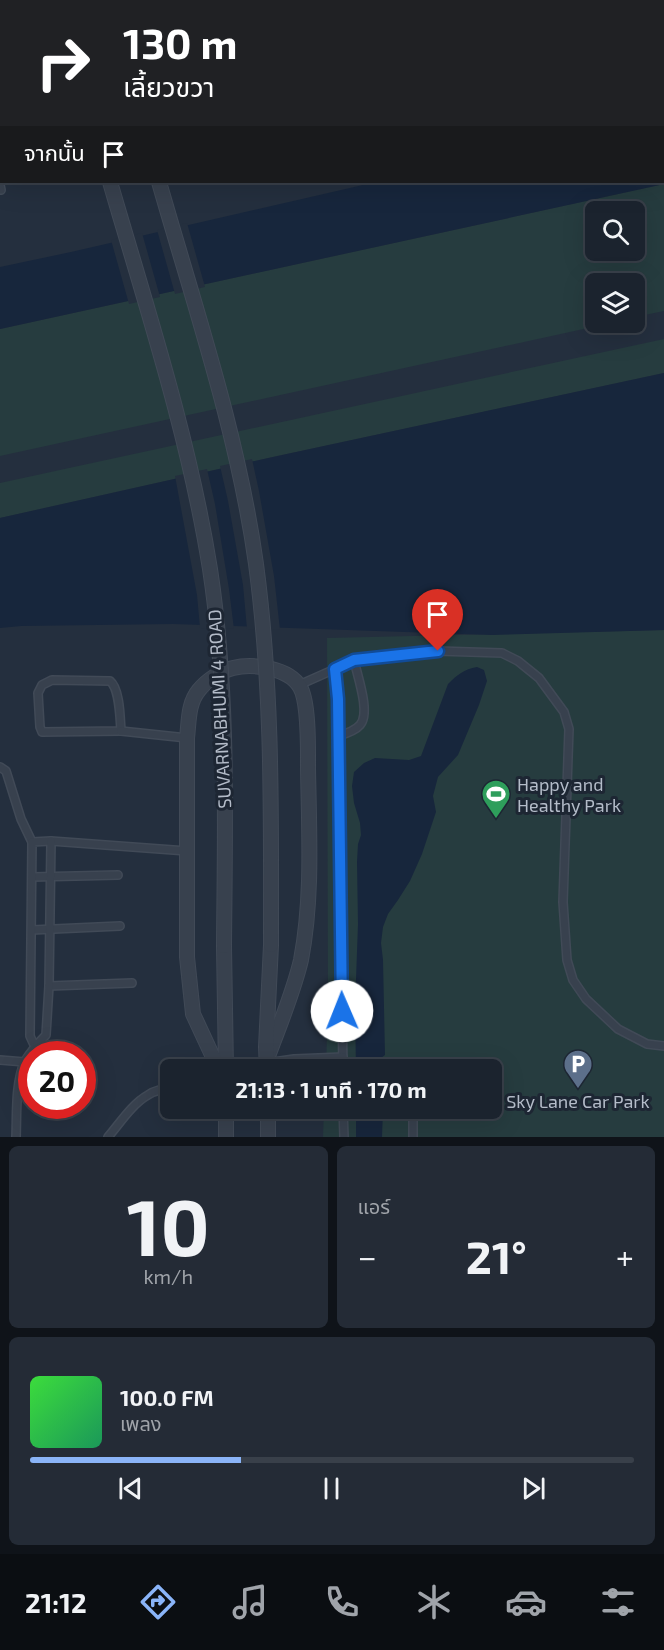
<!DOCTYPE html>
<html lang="th">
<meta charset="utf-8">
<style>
:root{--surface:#1b232e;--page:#242b36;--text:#f1f3f6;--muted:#a0a4aa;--line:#39404a;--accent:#8ab4f8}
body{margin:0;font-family:"Exo 2","Noto Sans Thai",sans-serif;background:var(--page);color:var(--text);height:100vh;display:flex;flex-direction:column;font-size:22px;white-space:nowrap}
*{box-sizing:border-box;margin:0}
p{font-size:20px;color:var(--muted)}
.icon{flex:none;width:33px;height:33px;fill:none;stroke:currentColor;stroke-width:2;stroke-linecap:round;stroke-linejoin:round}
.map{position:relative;height:1137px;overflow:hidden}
.sheet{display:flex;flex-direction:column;gap:9px;padding:9px;background:#0f1319;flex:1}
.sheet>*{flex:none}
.hud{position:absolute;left:0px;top:0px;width:664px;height:183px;box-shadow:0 6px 24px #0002,0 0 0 2px var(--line);background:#202124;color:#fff;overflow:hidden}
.controls{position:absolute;left:585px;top:201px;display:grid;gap:12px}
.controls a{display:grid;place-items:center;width:60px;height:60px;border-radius:9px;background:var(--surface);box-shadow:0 6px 24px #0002,0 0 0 2px var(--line);font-size:30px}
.speed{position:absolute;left:18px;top:1041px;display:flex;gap:12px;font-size:30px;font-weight:700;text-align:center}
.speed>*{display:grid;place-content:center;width:78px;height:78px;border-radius:50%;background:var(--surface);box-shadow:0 6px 24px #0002,0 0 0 2px var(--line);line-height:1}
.speed .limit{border:9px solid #d22;background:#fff;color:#111}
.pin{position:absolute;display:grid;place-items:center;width:51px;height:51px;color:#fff;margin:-62px -26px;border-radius:50% 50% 50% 0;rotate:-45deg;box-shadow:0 0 6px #0007}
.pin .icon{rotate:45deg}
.me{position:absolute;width:66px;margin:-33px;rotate:359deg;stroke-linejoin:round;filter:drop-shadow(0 0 4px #0008)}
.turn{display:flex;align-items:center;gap:21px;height:126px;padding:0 24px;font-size:27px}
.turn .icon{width:78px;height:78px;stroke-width:2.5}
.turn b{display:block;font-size:42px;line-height:51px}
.then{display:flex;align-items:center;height:57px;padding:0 24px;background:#0003;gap:12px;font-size:22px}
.big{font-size:45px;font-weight:700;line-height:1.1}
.sheet .tile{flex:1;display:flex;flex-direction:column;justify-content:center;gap:9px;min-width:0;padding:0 21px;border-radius:9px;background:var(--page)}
.sheet .dial{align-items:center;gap:0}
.dial b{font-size:78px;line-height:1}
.song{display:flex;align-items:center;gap:18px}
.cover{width:72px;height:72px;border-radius:9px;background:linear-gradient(135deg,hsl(120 70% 55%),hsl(150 70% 35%))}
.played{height:6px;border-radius:3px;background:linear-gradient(90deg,var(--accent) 35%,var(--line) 35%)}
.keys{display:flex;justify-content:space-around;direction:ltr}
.heat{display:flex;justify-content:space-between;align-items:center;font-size:33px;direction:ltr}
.sheet .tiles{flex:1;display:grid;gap:9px;grid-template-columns:1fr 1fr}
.tile:last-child{grid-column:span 2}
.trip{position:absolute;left:160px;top:1059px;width:342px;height:60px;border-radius:9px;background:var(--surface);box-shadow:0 6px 24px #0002,0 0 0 2px var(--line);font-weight:700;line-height:60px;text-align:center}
.dock{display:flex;height:96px;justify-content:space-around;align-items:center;background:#0b0e12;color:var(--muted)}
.dock .icon{width:42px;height:42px}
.dock .current{color:var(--accent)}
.dock b{font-size:27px;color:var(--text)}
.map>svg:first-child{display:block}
.green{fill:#263c3f;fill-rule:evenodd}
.water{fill:#17263c}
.pier{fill:#242f3e}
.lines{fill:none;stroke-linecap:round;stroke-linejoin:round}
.lane-casing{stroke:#414a57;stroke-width:10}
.street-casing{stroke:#414a57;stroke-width:16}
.secondary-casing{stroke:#414a57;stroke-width:22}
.lane{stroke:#38414e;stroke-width:7}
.street{stroke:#38414e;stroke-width:14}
.secondary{stroke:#465061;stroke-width:20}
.street-bridge-casing{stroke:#414a57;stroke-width:16;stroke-linecap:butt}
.street-bridge{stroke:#38414e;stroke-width:14}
.route-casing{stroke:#114b97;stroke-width:15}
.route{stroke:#1a73e8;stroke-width:10}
.labels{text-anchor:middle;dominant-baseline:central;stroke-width:6;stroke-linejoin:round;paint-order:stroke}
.street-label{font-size:18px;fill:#b4bcc9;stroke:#1d2633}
.poi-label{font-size:18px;fill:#b4bcc9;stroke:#1d2633;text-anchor:start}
</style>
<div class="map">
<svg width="664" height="1137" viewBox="0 0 664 1137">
<rect width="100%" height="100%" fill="#242f3e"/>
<g class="green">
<path d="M 664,184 L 664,311 L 635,317 L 634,284 L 596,284 L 596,322 L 611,323 L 0,456 L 0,329 ZM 596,212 L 634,212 L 634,250 L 596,250 Z"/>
<polygon points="664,339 664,373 273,457 0,518 0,483"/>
<polygon points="664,630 664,1137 323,1137 324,1109 492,1108 492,1070 326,1069 328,1001 327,638"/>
</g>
<g class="water">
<polygon points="663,115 664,184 0,329 0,267 71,252 376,182 663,182"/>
<polygon points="664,373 664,630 492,635 173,624 21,626 0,628 0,518 273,457"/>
<path d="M 477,667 L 484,670 L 487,681 L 479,705 L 458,755 L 438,777 L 433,796 L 436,812 L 422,854 L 410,881 L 398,900 L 388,914 L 383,927 L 381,943 L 383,960 L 385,1055 L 373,1064 L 373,1069 L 356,1069 L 355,1007 L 358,924 L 357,862 L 358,844 L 361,835 L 360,823 L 354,803 L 352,786 L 354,772 L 364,763 L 375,758 L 409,760 L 421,756 L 448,684 C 457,675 464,669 477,667 Z"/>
<polygon points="356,1109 383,1109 382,1137 356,1137"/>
</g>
<g class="pier">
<polygon points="187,223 205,287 175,294 157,230"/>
<polygon points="142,233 160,297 129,304 111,240"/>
<polygon points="252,459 259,491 274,576 280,630 247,629 243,585 228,501 220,466"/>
<polygon points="207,469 215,504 229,589 234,629 200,628 197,595 175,476"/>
</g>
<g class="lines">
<g class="lane-casing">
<g id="lane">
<polyline points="0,59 2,59"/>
<polyline points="0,185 1,190"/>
<polyline points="354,660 438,651 502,653 518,661 539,678 564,712 569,729 563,902 567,960 573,980 586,999 618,1029 647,1044 664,1046"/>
<path d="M 335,669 L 354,660 C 357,675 371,713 360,725 C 355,731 345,734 338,736"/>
<path d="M 52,680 L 110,681 C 120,689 120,718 121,731 L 42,732 L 40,727 L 38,693 L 42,685 Z"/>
<polyline points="299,685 335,669 338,699 343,1070"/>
<polyline points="121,731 187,738"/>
<polyline points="0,767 6,771 21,819 32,842"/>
<polyline points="33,877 118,875"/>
<polyline points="32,930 120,926"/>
<polyline points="49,986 132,983"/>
<polyline points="35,1047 30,1036 32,842 51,841 187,851"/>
<polyline points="0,1060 25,1062"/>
<polyline points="267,1063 294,1059 343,1057"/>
<polyline points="343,1108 344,1137"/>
<path d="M 16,1137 C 17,1113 15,1083 25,1061 C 31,1051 38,1043 46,1035 L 49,986 L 51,841"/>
<path d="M 108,1137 C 120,1123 132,1104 148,1095 C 155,1090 163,1089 171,1088"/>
<polyline points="413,1137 413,1108"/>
</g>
</g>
<g class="street-casing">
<g id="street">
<polyline points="57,0 57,2"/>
<polyline points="107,0 107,2"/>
<polyline points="243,0 243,2"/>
<polyline points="492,0 493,2"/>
<polyline points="224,946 226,1070"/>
<path d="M 219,1070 L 193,1014 L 187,957 L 187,738 C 189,721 188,703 199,690 C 207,680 221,671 233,668 C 253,663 289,668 300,687 C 309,702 308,749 308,768 C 309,832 313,897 301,960 C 293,994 279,1026 267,1059"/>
<polyline points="267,1070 266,1047 271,945"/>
<polyline points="226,1108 226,1137"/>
<polyline points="268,1108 268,1137"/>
</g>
</g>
<g class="secondary-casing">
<g id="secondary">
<polyline points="21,0 22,2"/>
<polyline points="127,0 127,2"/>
</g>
</g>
<use href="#lane" class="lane"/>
<use href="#street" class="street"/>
<use href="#secondary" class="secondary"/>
<g class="street-bridge-casing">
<g id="street-bridge">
<path d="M 110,182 C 147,309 189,437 210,569 C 229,694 225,820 224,946"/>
<path d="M 159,182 C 195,308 238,434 256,564 C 273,691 271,818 271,945"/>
</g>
</g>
<use href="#street-bridge" class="street-bridge"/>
</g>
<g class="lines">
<g class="route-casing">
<polyline id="route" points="342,1011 338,699 335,669 354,660 438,651"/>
</g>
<use href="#route" class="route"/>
</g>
<defs>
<g id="stadium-pin" transform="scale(1.5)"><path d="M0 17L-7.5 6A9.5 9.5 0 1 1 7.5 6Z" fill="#2e9e5b" stroke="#1d2633"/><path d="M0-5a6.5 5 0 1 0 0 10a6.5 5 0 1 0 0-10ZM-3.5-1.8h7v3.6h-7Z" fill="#fff"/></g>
<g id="parking-pin" transform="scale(1.5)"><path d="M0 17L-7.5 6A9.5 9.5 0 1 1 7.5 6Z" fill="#5c6f8a" stroke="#1d2633"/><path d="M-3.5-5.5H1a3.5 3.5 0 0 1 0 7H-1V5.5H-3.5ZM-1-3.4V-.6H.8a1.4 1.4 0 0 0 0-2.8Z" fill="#fff"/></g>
</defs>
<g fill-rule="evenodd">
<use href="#stadium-pin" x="496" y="794"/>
<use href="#parking-pin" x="578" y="1064"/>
</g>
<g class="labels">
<g class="street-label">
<text transform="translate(219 709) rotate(-93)">SUVARNABHUMI 4 ROAD</text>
</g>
<g class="poi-label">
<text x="517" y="784">Happy and<tspan x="517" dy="21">Healthy Park</tspan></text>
<text x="578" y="1101" text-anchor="middle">Sky Lane Car Park</text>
</g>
</g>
</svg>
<div class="controls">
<a><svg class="icon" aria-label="search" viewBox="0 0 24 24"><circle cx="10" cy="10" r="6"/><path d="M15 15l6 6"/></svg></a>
<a><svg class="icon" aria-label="layers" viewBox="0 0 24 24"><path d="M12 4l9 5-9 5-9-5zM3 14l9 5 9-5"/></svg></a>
</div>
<div class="speed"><div class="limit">20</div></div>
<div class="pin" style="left:438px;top:651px;background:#d93025"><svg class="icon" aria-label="arrive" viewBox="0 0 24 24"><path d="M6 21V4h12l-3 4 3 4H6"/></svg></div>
<svg class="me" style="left:342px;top:1011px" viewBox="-20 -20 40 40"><circle r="19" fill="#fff"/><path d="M0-13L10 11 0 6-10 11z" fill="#1a73e8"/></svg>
<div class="trip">21:13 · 1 นาที · 170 m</div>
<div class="hud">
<div class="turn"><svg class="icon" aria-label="right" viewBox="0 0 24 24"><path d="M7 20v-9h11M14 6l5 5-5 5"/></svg><div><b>130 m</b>เลี้ยวขวา</div></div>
<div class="then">จากนั้น<svg class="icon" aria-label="arrive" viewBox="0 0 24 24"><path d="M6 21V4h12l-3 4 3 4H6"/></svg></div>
</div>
</div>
<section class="sheet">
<div class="tiles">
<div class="tile dial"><b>10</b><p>km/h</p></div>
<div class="tile"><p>แอร์</p>
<div class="heat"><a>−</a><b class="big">21°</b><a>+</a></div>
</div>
<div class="tile">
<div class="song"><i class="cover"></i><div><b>100.0 FM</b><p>เพลง</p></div></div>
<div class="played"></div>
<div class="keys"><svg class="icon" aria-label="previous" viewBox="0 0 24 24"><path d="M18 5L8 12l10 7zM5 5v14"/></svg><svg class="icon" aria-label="pause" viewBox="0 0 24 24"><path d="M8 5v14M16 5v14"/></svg><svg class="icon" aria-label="next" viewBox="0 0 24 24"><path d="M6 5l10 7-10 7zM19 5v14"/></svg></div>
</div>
</div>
</section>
<nav class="dock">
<b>21:12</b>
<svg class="icon current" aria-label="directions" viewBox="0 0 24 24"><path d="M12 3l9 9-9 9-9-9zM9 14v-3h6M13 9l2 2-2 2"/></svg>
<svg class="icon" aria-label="music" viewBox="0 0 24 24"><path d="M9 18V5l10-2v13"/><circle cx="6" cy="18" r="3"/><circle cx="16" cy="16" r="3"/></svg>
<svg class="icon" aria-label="phone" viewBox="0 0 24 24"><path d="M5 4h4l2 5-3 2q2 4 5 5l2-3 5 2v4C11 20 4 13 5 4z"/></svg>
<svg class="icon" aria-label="climate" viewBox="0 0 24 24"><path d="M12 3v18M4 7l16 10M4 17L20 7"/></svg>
<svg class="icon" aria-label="car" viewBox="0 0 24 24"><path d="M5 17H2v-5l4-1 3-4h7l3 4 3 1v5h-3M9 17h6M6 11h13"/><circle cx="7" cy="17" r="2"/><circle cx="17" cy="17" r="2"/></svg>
<svg class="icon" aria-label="filters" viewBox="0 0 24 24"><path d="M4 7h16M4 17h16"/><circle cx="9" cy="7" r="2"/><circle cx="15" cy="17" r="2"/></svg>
</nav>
